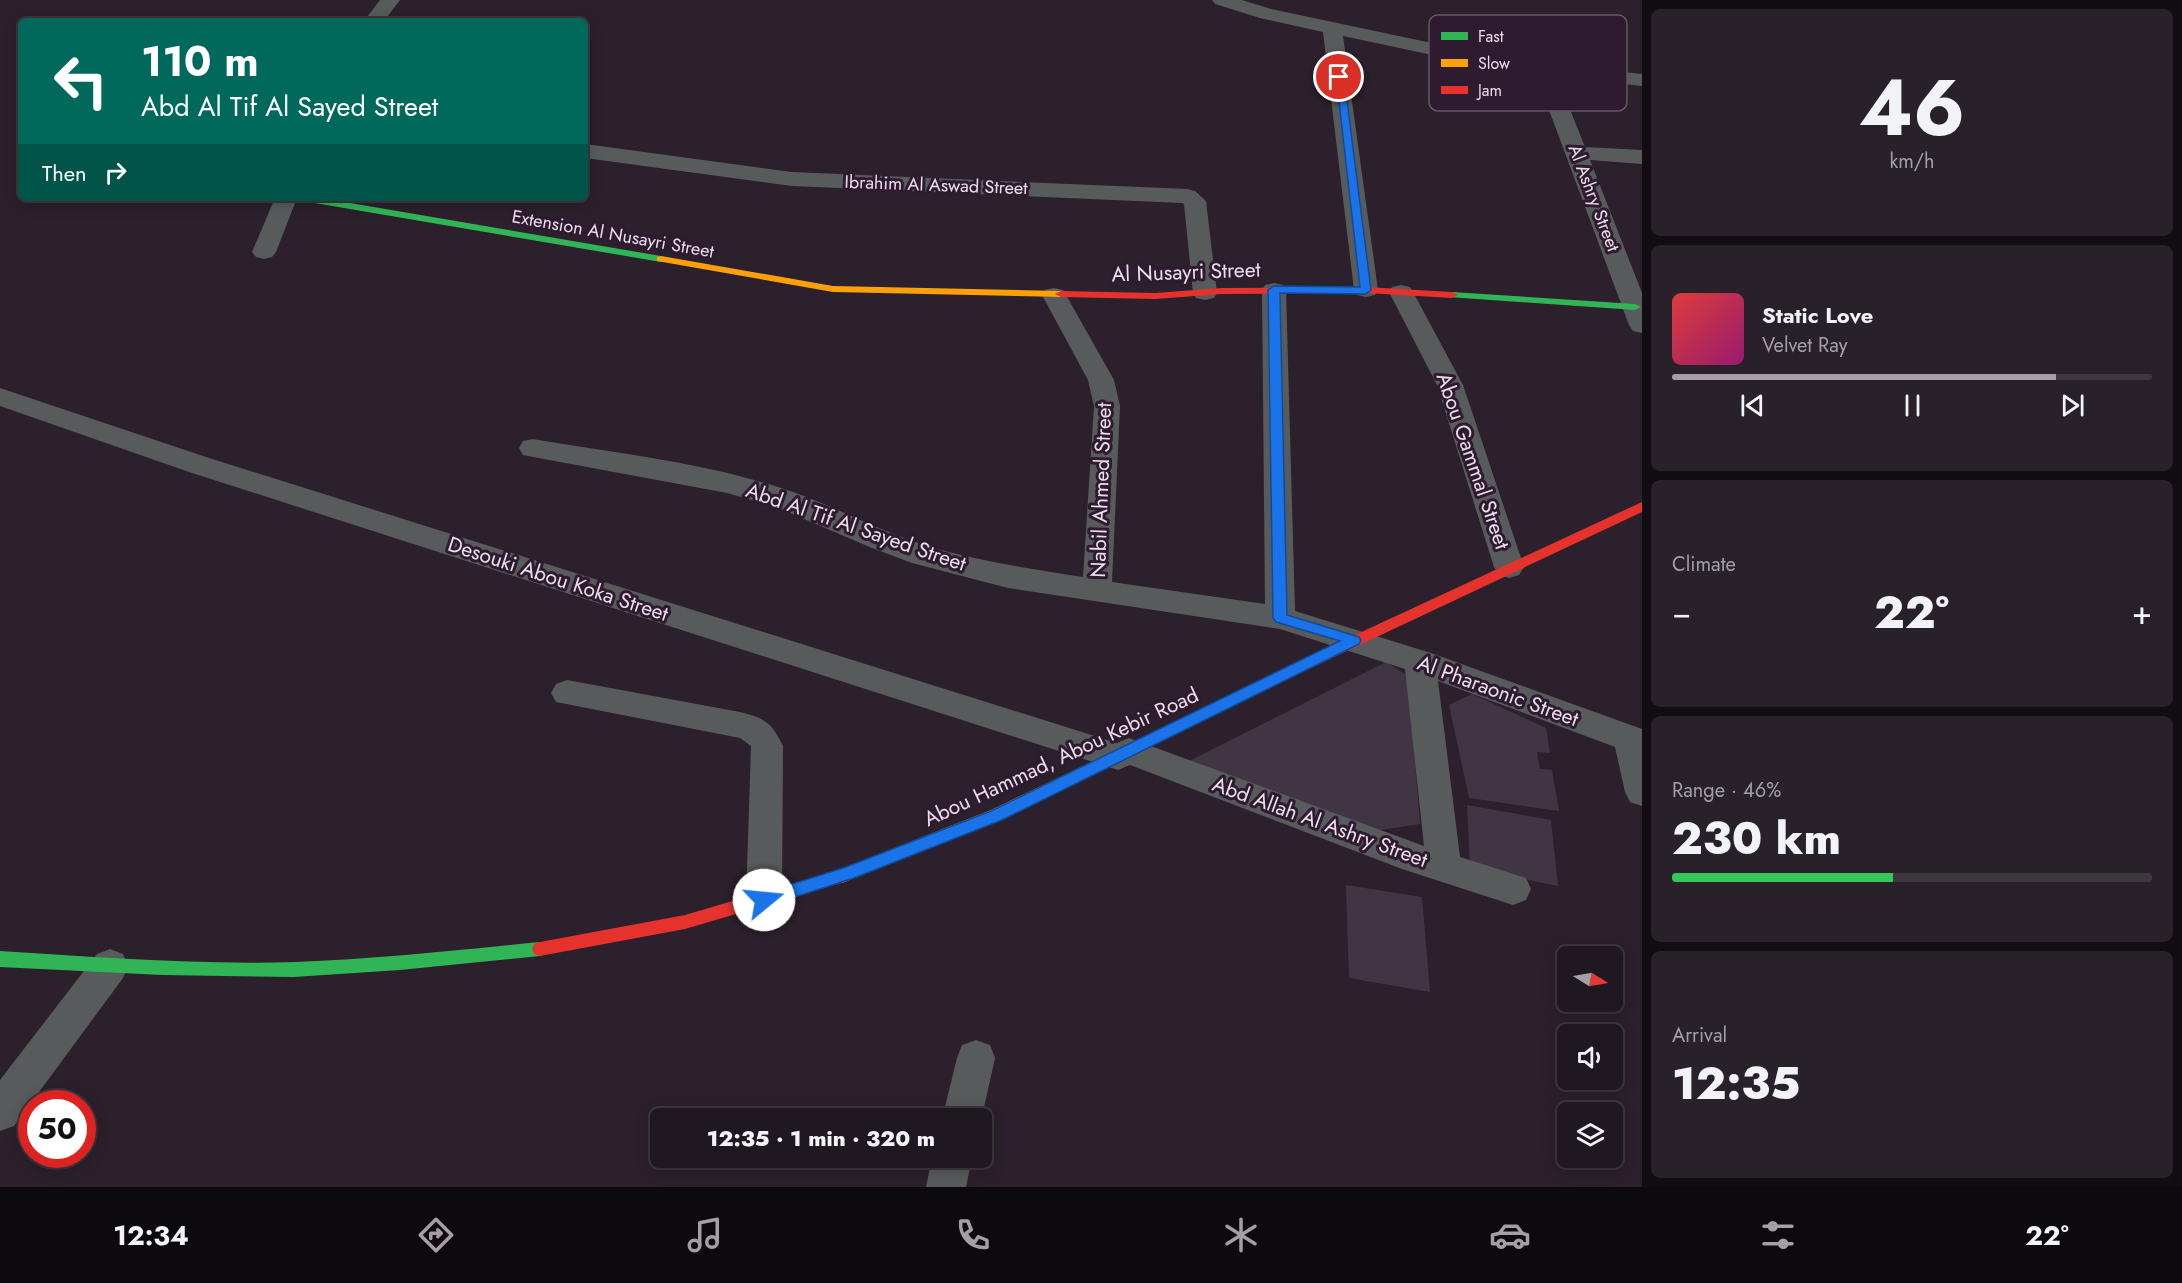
<!DOCTYPE html>
<meta charset="utf-8">
<style>
:root{--surface:#201820;--page:#282129;--text:#f1f3f6;--muted:#a2a0a5;--line:#3d373e;--accent:#a89ca8}
body{margin:0;font-family:Jost,sans-serif;background:var(--page);color:var(--text);height:100vh;display:flex;flex-direction:column;font-size:22px;white-space:nowrap}
*{box-sizing:border-box;margin:0}
p{font-size:20px;color:var(--muted)}
.icon{flex:none;width:33px;height:33px;fill:none;stroke:currentColor;stroke-width:2;stroke-linecap:round;stroke-linejoin:round}
.map{position:relative;flex:1;overflow:hidden}
.details{display:flex;flex-direction:column;gap:9px;padding:9px;background:#120d12;width:540px}
.details>*{flex:none}
.hud{position:absolute;left:18px;top:18px;width:570px;height:183px;border-radius:9px;box-shadow:0 3px 15px #0003,0 0 0 2px var(--line);background:#00695c;color:#fff;overflow:hidden}
.needle{width:39px;rotate:101deg}
.fabs{position:absolute;left:1557px;top:946px;display:grid;gap:12px}
.fabs a{display:grid;place-items:center;width:66px;height:66px;border-radius:9px;background:var(--surface);box-shadow:0 3px 15px #0003,0 0 0 2px var(--line);font-size:30px}
.speed{position:absolute;left:18px;top:1090px;display:flex;gap:12px;font-size:30px;font-weight:700;text-align:center}
.speed>*{display:grid;place-content:center;width:78px;height:78px;border-radius:50%;background:var(--surface);box-shadow:0 3px 15px #0003,0 0 0 2px var(--line);line-height:1}
.speed .limit{border:9px solid #d22;background:#fff;color:#111}
.pin{position:absolute;display:grid;place-items:center;width:51px;height:51px;color:#fff;margin:-26px;border:3px solid #fff;border-radius:50%;box-shadow:0 2px 6px #0007}
.me{position:absolute;width:66px;margin:-33px;rotate:73deg;stroke-linejoin:round;filter:drop-shadow(0 0 4px #0008)}
.turn{display:flex;align-items:center;gap:21px;height:126px;padding:0 24px;font-size:27px}
.turn .icon{width:78px;height:78px;stroke-width:2.5}
.turn b{display:block;font-size:42px;line-height:51px}
.then{display:flex;align-items:center;height:57px;padding:0 24px;background:#0003;gap:12px;font-size:22px}
.big{font-size:45px;font-weight:800;line-height:1.1}
.details .card{flex:1;display:flex;flex-direction:column;justify-content:center;gap:9px;min-width:0;padding:0 21px;border-radius:9px;background:var(--page)}
.details .dial{align-items:center;gap:0}
.dial b{font-size:78px;line-height:1}
.song{display:flex;align-items:center;gap:18px}
.cover{width:72px;height:72px;border-radius:9px;background:linear-gradient(135deg,hsl(0 70% 55%),hsl(320 70% 35%))}
.played{height:6px;border-radius:3px;background:linear-gradient(90deg,var(--accent) 80%,var(--line) 80%)}
.keys{display:flex;justify-content:space-around;direction:ltr}
.heat{display:flex;justify-content:space-between;align-items:center;font-size:33px;direction:ltr}
.charge{height:9px;border-radius:4px;background:linear-gradient(90deg,#34c759 46%,var(--line) 0)}
.trip{position:absolute;left:650px;top:1108px;width:342px;height:60px;border-radius:9px;background:var(--surface);box-shadow:0 3px 15px #0003,0 0 0 2px var(--line);font-weight:800;line-height:60px;text-align:center}
.menu{display:flex;height:96px;justify-content:space-around;align-items:center;background:#0d0a0d;color:var(--muted)}
.menu .icon{width:42px;height:42px}
.menu .active{color:var(--accent)}
.menu b{font-size:27px;color:var(--text)}
main{display:flex;flex:1;min-height:0}
.map>svg:first-child{display:block}
.building{fill:#423543}
.lines{fill:none;stroke-linecap:round;stroke-linejoin:round}
.street{fill:#585b5b;fill-rule:evenodd}
.fast{fill:#30b455;fill-rule:evenodd}
.slow{fill:#ff9f0a;fill-rule:evenodd}
.jam{fill:#e5322d;fill-rule:evenodd}
.route{fill:#1a73e8;stroke:#114b97;stroke-width:1.5}
.labels{text-anchor:middle;dominant-baseline:central;stroke-width:6;stroke-linejoin:round;paint-order:stroke}
.far-street-label{font-size:18px;fill:#ebdeeb;stroke:#2f1b30}
.street-label{font-size:21px;fill:#ebdeeb;stroke:#2f1b30}
.key{fill:#2f1b30;stroke:#675668;stroke-width:1.5}
.key-label{font-size:16px;fill:#ebdeeb}
</style>
<main>
<div class="map">
<svg width="1642" height="1187" viewBox="0 0 1642 1187">
<rect width="100%" height="100%" fill="#2b202b"/>
<g class="building">
<polygon points="1386,662 1408,676 1420,824 1362,833 1181,765"/>
<polygon points="1472,694 1546,728 1550,753 1537,752 1540,769 1552,770 1559,811 1469,798 1449,705"/>
<polygon points="1467,805 1551,820 1558,886 1470,868"/>
<polygon points="1346,885 1422,897 1430,992 1349,978"/>
</g>
<g class="lines">
<g class="street">
<polygon points="380,0 400,0 384,21 364,21"/>
<polygon points="1212,0 1242,0 1271,9 1517,61 1642,74 1642,86 1557,77 1585,147 1642,150 1642,164 1590,160 1642,293 1642,333 1633,331 1629,325 1536,75 1517,73 1343,36 1378,290 1375,295 1366,297 1357,295 1354,290 1323,32 1260,18 1215,4"/>
<polygon points="585,144 792,172 1187,189 1195,191 1206,201 1217,293 1214,298 1205,300 1196,298 1193,293 1184,204 1182,203 792,186 585,158"/>
<polygon points="275,198 297,198 276,252 272,257 264,259 256,257 252,252"/>
<path d="M 1274,283 L 1283,285 L 1286,290 L 1295,611 L 1431,653 L 1642,729 L 1642,806 L 1630,802 L 1625,792 L 1615,747 L 1438,681 L 1460,857 L 1526,878 L 1531,889 L 1526,900 L 1513,905 L 1402,869 L 1130,765 L 1118,770 L 189,472 L 0,406 L 0,388 L 209,458 L 1117,743 L 1129,738 L 1424,846 L 1405,669 L 1280,629 L 1008,588 L 912,563 L 872,548 L 776,507 L 727,493 L 533,457 L 523,455 L 519,448 L 523,441 L 533,439 C 620,454 712,463 796,493 C 840,509 882,532 927,546 C 978,561 1030,569 1083,577 L 1094,406 L 1088,380 L 1042,295 L 1045,290 L 1054,288 L 1063,290 L 1066,295 L 1114,380 L 1120,406 L 1112,582 L 1265,604 L 1262,290 L 1265,285 Z"/>
<polygon points="1401,285 1410,287 1413,292 1463,385 1524,567 1519,575 1509,578 1499,575 1494,567 1437,385 1389,292 1392,287"/>
<path d="M 567,680 L 740,712 C 765,718 772,723 783,746 L 782,900 L 777,911 L 764,916 L 751,911 L 746,900 L 751,746 L 740,738 L 556,702 L 551,693 L 556,684 Z"/>
<polygon points="110,949 123,954 128,966 123,978 14,1126 0,1131 0,1080 97,954"/>
<polygon points="976,1040 990,1045 995,1058 981,1121 981,1119 942,1119 957,1058 962,1045"/>
<polygon points="932,1158 972,1158 966,1187 926,1187"/>
</g>
<g class="fast">
<polygon points="298,198 321,198 661,256 666,259 661,262 303,201"/>
<polygon points="1452,292 1635,304 1641,307 1635,310 1448,297 1446,295"/>
<path d="M 540,942 L 546,944 L 548,949 L 546,954 L 540,956 L 400,970 L 294,977 L 162,975 L 0,967 L 0,951 C 98,957 197,965 295,962 C 377,959 459,950 540,942 Z"/>
</g>
<g class="slow">
<polygon points="661,256 833,286 1061,291 1067,294 1061,297 833,292 657,261 657,257"/>
<polygon points="1293,665 1298,666 1300,670 1298,674 1001,820 842,883 836,881 834,876 836,871 991,810"/>
</g>
<g class="jam">
<polygon points="1366,287 1452,292 1458,295 1452,298 1366,293 1222,294 1155,299 1061,297 1055,294 1061,291 1155,293 1222,288"/>
<polygon points="1642,502 1642,512 1298,674 1288,674 1286,670 1288,666"/>
<polygon points="842,869 848,871 850,876 848,881 685,929 540,956 534,954 532,949 534,944 540,942 685,915"/>
</g>
</g>
<polygon class="route" points="1336,75 1344,77 1371,290 1366,294 1280,293 1287,615 1359,637 1361,640 1359,644 1002,820 854,878 764,907 758,905 756,900 758,895 846,867 991,811 1340,641 1276,622 1273,618 1268,290 1274,286 1360,287"/>
<g class="labels">
<g class="far-street-label">
<text transform="translate(936 185) rotate(2)">Ibrahim Al Aswad Street</text>
<text transform="translate(1594 198) rotate(69)">Al Ashry Street</text>
<text transform="translate(613 234) rotate(10)">Extension Al Nusayri Street</text>
</g>
<g class="street-label">
<text transform="translate(1186 272) rotate(-2)">Al Nusayri Street</text>
<text transform="translate(1473 461) rotate(71)">Abou Gammal Street</text>
<text transform="translate(1101 490) rotate(-88)">Nabil Ahmed Street</text>
<text transform="translate(856 527) rotate(19)">Abd Al Tif Al Sayed Street</text>
<text transform="translate(558 579) rotate(18)">Desouki Abou Koka Street</text>
<text transform="translate(1498 691) rotate(20)">Al Pharaonic Street</text>
<text transform="translate(1061 757) rotate(-25)">Abou Hammad, Abou Kebir Road</text>
<text transform="translate(1320 822) rotate(20)">Abd Allah Al Ashry Street</text>
</g>
</g>
<rect x="1429" y="15" width="198" height="96" rx="9" class="key"/>
<rect x="1441" y="32" width="27" height="8" fill="#30b455"/>
<rect x="1441" y="59" width="27" height="8" fill="#ff9f0a"/>
<rect x="1441" y="86" width="27" height="8" fill="#e5322d"/>
<g class="key-label">
<text x="1478" y="42">Fast</text>
<text x="1478" y="69">Slow</text>
<text x="1478" y="96">Jam</text>
</g>
</svg>
<div class="fabs">
<a><svg class="needle" viewBox="-14 -14 28 28"><path d="M0-13l5 13h-10z" fill="#e53935"/><path d="M0 13l5-13h-10z" fill="#a2a0a5"/></svg></a>
<a><svg class="icon" aria-label="sound" viewBox="0 0 24 24"><path d="M4 9h4l5-4v14l-5-4H4zM17 9q2 3 0 6"/></svg></a>
<a><svg class="icon" aria-label="layers" viewBox="0 0 24 24"><path d="M12 4l9 5-9 5-9-5zM3 14l9 5 9-5"/></svg></a>
</div>
<div class="speed"><div class="limit">50</div></div>
<div class="pin" style="left:1339px;top:77px;background:#d93025"><svg class="icon" aria-label="arrive" viewBox="0 0 24 24"><path d="M6 21V4h12l-3 4 3 4H6"/></svg></div>
<svg class="me" style="left:764px;top:900px" viewBox="-20 -20 40 40"><circle r="19" fill="#fff"/><path d="M0-13L10 11 0 6-10 11z" fill="#1a73e8"/></svg>
<div class="trip">12:35 · 1 min · 320 m</div>
<div class="hud">
<div class="turn"><svg class="icon" aria-label="left" viewBox="0 0 24 24"><path d="M17 20v-9H6M10 6l-5 5 5 5"/></svg><div><b>110 m</b>Abd Al Tif Al Sayed Street</div></div>
<div class="then">Then<svg class="icon" aria-label="right" viewBox="0 0 24 24"><path d="M7 20v-9h11M14 6l5 5-5 5"/></svg></div>
</div>
</div>
<section class="details">
<div class="card dial"><b>46</b><p>km/h</p></div>
<div class="card">
<div class="song"><i class="cover"></i><div><b>Static Love</b><p>Velvet Ray</p></div></div>
<div class="played"></div>
<div class="keys"><svg class="icon" aria-label="previous" viewBox="0 0 24 24"><path d="M18 5L8 12l10 7zM5 5v14"/></svg><svg class="icon" aria-label="pause" viewBox="0 0 24 24"><path d="M8 5v14M16 5v14"/></svg><svg class="icon" aria-label="next" viewBox="0 0 24 24"><path d="M6 5l10 7-10 7zM19 5v14"/></svg></div>
</div>
<div class="card"><p>Climate</p>
<div class="heat"><a>−</a><b class="big">22°</b><a>+</a></div>
</div>
<div class="card"><p>Range · 46%</p><b class="big">230 km</b><div class="charge"></div></div>
<div class="card"><p>Arrival</p><b class="big">12:35</b></div>
</section>
</main>
<nav class="menu">
<b>12:34</b>
<svg class="icon active" aria-label="directions" viewBox="0 0 24 24"><path d="M12 3l9 9-9 9-9-9zM9 14v-3h6M13 9l2 2-2 2"/></svg>
<svg class="icon" aria-label="music" viewBox="0 0 24 24"><path d="M9 18V5l10-2v13"/><circle cx="6" cy="18" r="3"/><circle cx="16" cy="16" r="3"/></svg>
<svg class="icon" aria-label="phone" viewBox="0 0 24 24"><path d="M5 4h4l2 5-3 2q2 4 5 5l2-3 5 2v4C11 20 4 13 5 4z"/></svg>
<svg class="icon" aria-label="climate" viewBox="0 0 24 24"><path d="M12 3v18M4 7l16 10M4 17L20 7"/></svg>
<svg class="icon" aria-label="car" viewBox="0 0 24 24"><path d="M5 17H2v-5l4-1 3-4h7l3 4 3 1v5h-3M9 17h6M6 11h13"/><circle cx="7" cy="17" r="2"/><circle cx="17" cy="17" r="2"/></svg>
<svg class="icon" aria-label="filters" viewBox="0 0 24 24"><path d="M4 7h16M4 17h16"/><circle cx="9" cy="7" r="2"/><circle cx="15" cy="17" r="2"/></svg>
<b>22°</b>
</nav>
